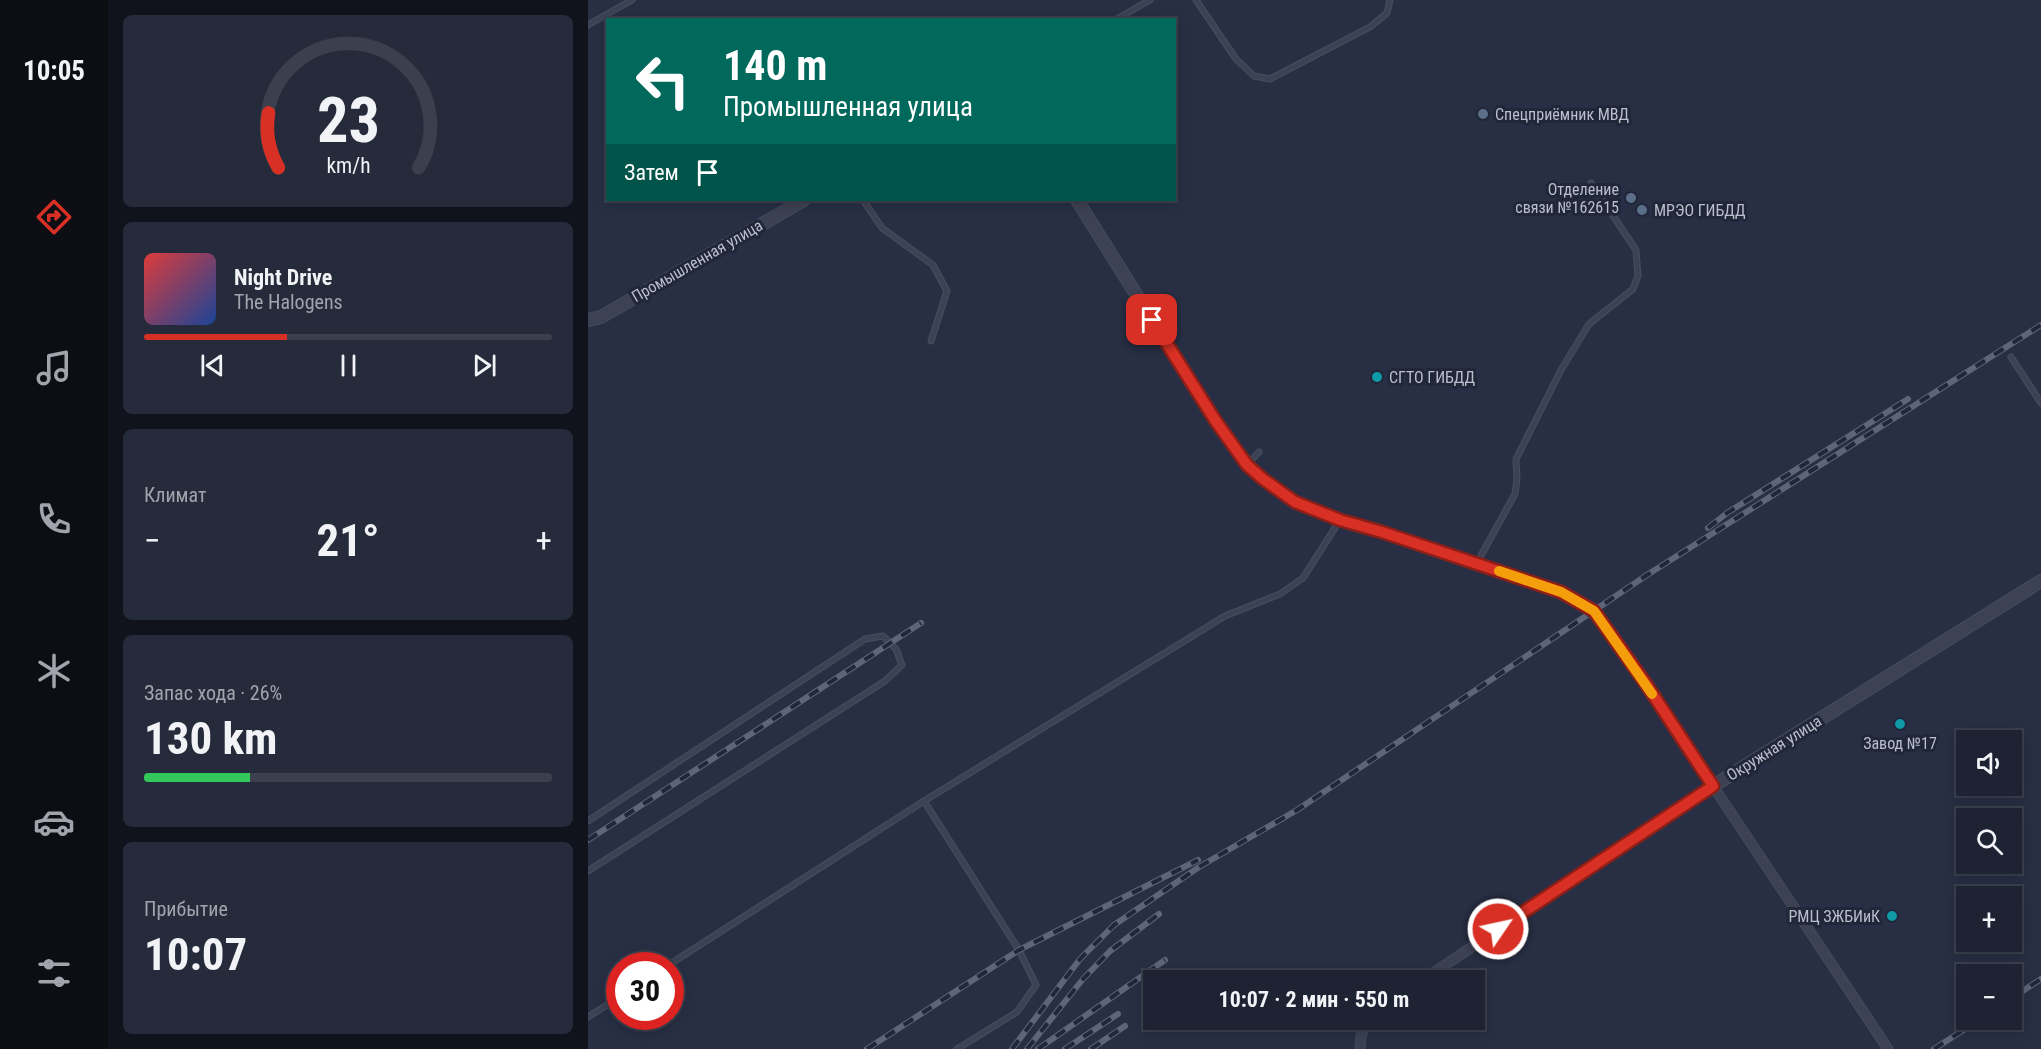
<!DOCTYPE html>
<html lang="ru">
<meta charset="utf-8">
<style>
:root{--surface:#1e2333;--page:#262b3b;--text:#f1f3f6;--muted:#a1a4ac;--line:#3c404e;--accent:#d93025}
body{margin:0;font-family:"Roboto Condensed",sans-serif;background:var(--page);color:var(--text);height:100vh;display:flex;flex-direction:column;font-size:22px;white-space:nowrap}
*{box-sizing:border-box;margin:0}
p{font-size:20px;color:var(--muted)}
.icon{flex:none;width:33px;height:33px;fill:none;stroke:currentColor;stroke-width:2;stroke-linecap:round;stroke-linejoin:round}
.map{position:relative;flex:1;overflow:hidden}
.sheet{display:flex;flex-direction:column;gap:15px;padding:15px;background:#10131c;width:480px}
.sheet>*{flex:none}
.banner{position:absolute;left:18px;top:18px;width:570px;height:183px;border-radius:0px;box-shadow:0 3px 15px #0003,0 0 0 2px var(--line);background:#00695c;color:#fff;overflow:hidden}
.controls{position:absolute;left:1368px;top:730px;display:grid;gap:12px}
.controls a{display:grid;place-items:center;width:66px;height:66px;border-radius:0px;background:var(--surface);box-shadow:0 3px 15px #0003,0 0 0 2px var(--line);font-size:30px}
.speed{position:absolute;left:18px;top:952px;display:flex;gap:12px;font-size:30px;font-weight:700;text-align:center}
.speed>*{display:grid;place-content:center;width:78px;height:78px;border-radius:50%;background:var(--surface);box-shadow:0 3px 15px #0003,0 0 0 2px var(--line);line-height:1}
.speed .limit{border:9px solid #d22;background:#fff;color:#111}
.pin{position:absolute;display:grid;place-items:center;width:51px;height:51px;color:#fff;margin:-26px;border-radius:12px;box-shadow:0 3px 9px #0006}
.me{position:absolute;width:66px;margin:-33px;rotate:56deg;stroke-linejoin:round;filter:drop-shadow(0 0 4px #0008)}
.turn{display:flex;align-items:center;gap:21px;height:126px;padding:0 18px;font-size:27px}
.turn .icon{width:78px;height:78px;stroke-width:2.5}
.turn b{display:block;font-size:42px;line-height:51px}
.then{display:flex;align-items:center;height:57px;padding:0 18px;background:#0003;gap:12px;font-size:22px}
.big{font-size:45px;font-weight:700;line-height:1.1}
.sheet .widget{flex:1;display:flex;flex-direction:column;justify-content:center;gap:9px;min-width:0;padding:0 21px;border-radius:9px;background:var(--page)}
.sheet .dial{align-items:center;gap:0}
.dial svg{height:156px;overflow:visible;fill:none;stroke:var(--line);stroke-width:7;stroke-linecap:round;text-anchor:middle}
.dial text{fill:var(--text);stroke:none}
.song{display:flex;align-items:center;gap:18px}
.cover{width:72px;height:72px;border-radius:9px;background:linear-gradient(135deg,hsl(0 70% 55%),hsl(220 70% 35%))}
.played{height:6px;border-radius:3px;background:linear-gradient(90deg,var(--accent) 35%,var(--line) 35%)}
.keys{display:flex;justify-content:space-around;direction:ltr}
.heat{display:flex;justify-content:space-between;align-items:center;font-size:33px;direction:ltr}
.charge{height:9px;border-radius:4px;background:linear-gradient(90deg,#34c759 26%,var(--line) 0)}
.trip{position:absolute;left:555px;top:970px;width:342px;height:60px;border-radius:0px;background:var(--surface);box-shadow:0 3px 15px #0003,0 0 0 2px var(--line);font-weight:700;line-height:60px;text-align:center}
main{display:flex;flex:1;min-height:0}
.dock{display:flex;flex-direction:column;width:108px;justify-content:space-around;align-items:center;background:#0c0e14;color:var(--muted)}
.dock .icon{width:42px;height:42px}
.dock .on{color:var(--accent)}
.dock b{font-size:27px;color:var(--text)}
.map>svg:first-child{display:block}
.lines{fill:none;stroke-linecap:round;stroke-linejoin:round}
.service-casing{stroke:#464b5d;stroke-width:7}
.minor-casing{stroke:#464b5d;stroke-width:11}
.tertiary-casing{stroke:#464b5d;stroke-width:14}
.service{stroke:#3c4254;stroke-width:4.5}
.minor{stroke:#3c4254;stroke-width:9}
.tertiary{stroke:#3c4254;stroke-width:12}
.rail-casing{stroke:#5e657b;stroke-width:6}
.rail{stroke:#212739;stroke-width:4;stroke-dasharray:11;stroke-linecap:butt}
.route-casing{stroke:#8d1f18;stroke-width:15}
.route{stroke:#d93025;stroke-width:10}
.slow{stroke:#f59e0b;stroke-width:10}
.service-dot{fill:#5c6f8a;stroke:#212739;stroke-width:2}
.culture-dot{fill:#0f9aa8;stroke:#212739;stroke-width:2}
.labels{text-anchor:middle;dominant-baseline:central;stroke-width:6;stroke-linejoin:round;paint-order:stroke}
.poi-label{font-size:16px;fill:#babecd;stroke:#212739;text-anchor:start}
.street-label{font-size:16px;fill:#babecd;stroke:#212739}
</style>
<main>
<nav class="dock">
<b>10:05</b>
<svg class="icon on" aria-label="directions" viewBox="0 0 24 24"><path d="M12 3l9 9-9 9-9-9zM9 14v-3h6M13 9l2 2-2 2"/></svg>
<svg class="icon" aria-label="music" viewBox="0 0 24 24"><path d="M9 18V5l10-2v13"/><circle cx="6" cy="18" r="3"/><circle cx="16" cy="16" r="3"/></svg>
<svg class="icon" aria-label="phone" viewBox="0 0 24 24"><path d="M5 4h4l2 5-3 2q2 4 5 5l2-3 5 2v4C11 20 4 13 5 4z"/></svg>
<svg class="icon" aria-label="climate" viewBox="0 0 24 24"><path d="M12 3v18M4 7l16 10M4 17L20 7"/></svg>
<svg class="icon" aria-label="car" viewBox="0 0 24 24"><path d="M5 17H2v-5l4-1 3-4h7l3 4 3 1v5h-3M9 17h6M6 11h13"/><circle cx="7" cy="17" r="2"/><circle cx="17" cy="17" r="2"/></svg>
<svg class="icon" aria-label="filters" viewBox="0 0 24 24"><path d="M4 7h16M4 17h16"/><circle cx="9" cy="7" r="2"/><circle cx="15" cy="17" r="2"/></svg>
</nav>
<section class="sheet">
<div class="widget dial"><svg viewBox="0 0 100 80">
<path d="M14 69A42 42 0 1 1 86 69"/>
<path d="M14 69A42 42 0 0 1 9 41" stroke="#d93025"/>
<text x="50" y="56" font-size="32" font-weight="700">23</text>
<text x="50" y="72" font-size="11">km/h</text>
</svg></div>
<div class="widget">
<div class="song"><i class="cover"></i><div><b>Night Drive</b><p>The Halogens</p></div></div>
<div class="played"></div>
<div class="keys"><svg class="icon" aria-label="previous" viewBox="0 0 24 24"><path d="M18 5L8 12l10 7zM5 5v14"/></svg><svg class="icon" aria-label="pause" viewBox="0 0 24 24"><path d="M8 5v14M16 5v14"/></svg><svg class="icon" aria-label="next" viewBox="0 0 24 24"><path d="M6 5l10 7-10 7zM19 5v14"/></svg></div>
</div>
<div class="widget"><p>Климат</p>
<div class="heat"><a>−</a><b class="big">21°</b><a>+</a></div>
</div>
<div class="widget"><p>Запас хода · 26%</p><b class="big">130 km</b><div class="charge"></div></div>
<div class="widget"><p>Прибытие</p><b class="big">10:07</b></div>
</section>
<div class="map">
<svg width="1453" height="1049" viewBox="0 0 1453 1049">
<rect width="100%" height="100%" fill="#282f44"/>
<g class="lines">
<g class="service-casing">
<g id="service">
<polyline points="608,0 648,59 666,76 682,79 782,27 799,13 802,0"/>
<polyline points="527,20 562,0"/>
<polyline points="0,25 44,0"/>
<polyline points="275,200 294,228 345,265 359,291 343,341"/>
<polyline points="1423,357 1453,403"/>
<polyline points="661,463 671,452"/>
<polyline points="890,561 927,494 929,479 928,459 973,370 1001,324 1045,289 1050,276 1048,250 1003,183"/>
<polyline points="336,801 431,950 448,985 429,1012 369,1049"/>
<polyline points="0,821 277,639 295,636 308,649 314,665 297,681 0,871"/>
<polyline points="79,966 336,801 637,616 692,594 715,578 752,520"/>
<polyline points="0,1017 32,997"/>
</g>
</g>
<g class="minor-casing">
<g id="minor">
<polyline points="833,981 1125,786 1300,1049"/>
<polyline points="772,1049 773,1036 779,1020"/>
</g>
</g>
<g class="tertiary-casing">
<g id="tertiary">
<polyline points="489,200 627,420 659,464 675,479 707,502 752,520 794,532 973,592 1006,611 1058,684 1125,786 1453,581"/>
<polyline points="0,320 13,317 216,200"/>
</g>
</g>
<use href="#service" class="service"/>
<use href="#minor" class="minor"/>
<use href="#tertiary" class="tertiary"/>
<g class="rail-casing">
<g id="rail">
<polyline points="1120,528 1139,513 1320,399"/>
<polyline points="0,840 333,623"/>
<polyline points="1424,998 1453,979"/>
<polyline points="279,1049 431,950 610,860"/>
<polyline points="424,1049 492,959 526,925 611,867 709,810 1059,575 1453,325"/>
<polyline points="439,1049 495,979 522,951 571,914"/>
<polyline points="450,1049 577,960"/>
<polyline points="477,1049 530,1014"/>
<polyline points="503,1049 537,1026"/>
<polyline points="1346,1049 1391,1020"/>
</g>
</g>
<use href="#rail" class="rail"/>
</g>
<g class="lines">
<g class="route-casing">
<polyline id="route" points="564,320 627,420 659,465 675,479 707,502 752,520 794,532 973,592 1006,611 1058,684 1125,786 910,929"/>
</g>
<use href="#route" class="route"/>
<polyline class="slow" points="911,571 973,592 1006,611 1064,694"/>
</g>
<g class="service-dot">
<circle cx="895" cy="114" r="6"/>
<circle cx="1043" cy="198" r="6"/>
<circle cx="1054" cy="210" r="6"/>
</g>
<g class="culture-dot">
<circle cx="789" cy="377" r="6"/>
<circle cx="1312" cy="724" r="6"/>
<circle cx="1304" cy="916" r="6"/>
</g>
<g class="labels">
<g class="poi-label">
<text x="907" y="114">Спецприёмник МВД</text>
<text x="1031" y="189" text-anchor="end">Отделение<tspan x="1031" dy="18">связи №162615</tspan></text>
<text x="1066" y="210">МРЭО ГИБДД</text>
<text x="801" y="377">СГТО ГИБДД</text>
<text x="1312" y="743" text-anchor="middle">Завод №17</text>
<text x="1292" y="916" text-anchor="end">РМЦ ЗЖБИиК</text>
</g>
<g class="street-label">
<text transform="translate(109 261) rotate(-30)">Промышленная улица</text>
<text transform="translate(1186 748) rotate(-32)">Окружная улица</text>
</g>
</g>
</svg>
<div class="controls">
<a><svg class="icon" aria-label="sound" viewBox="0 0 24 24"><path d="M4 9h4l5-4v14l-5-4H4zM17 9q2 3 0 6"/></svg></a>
<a><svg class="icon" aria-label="search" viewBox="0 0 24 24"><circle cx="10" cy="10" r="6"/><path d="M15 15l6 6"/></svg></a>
<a>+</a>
<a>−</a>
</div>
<div class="speed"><div class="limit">30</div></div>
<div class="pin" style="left:564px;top:320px;background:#d93025"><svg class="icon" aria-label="arrive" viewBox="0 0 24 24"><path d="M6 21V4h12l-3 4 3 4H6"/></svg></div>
<svg class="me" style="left:910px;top:929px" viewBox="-20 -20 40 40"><circle r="17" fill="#d93025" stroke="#fff" stroke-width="3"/><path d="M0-11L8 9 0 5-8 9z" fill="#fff"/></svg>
<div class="trip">10:07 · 2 мин · 550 m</div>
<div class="banner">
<div class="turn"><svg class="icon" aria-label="left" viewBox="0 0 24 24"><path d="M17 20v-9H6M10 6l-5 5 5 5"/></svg><div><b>140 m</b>Промышленная улица</div></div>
<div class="then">Затем<svg class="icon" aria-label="arrive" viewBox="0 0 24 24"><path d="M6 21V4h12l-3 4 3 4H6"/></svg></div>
</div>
</div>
</main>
